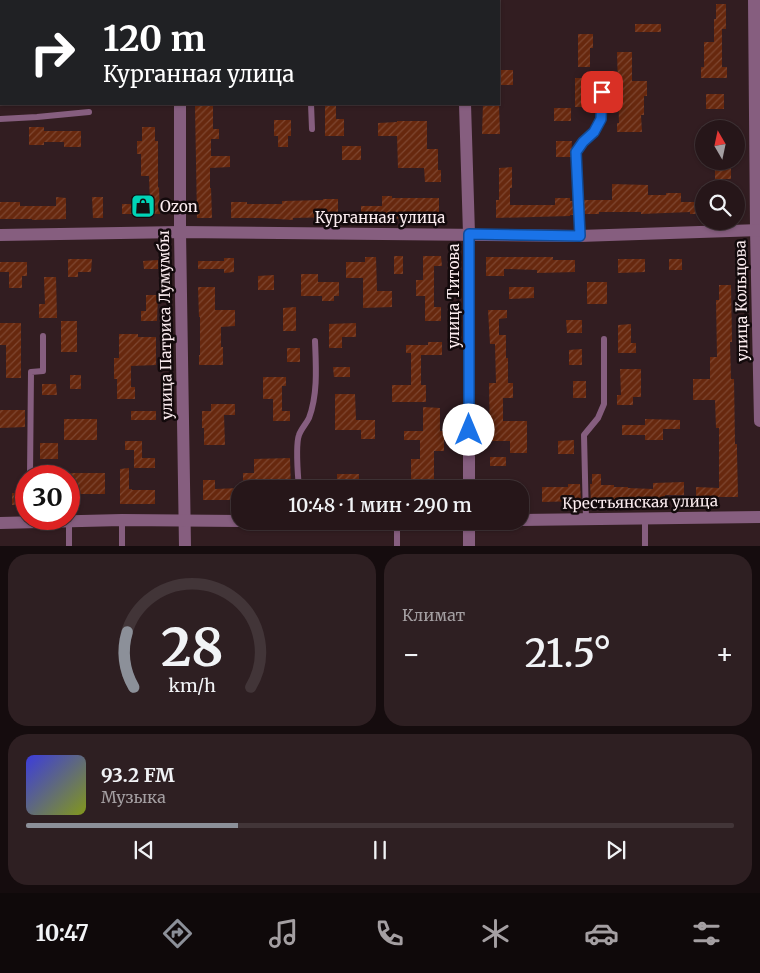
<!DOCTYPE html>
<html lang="ru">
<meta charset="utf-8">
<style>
:root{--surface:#261619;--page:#2e1f22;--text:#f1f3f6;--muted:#a49fa2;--line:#423538;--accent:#8c9099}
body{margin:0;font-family:Merriweather,serif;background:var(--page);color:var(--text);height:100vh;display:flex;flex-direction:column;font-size:19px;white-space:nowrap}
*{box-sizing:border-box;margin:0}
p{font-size:16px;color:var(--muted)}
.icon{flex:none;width:28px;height:28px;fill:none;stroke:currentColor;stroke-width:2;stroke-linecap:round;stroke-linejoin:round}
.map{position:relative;height:546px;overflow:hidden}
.details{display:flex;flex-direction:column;gap:8px;padding:8px;background:#150c0e;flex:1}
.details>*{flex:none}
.guide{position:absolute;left:0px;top:0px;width:500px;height:105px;box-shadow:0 1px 4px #0004,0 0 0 1px var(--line);background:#202124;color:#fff;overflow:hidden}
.needle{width:32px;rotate:351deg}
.fabs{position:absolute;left:695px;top:120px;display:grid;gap:10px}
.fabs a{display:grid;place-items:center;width:50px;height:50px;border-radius:50%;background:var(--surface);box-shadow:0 1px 4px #0004,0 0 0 1px var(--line);font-size:25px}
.speed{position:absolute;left:15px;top:465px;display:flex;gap:10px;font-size:25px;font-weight:700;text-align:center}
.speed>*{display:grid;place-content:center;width:65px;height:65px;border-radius:50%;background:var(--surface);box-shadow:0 1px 4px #0004,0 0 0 1px var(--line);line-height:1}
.speed .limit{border:8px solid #d22;background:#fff;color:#111}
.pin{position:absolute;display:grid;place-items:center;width:42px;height:42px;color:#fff;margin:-21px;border-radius:10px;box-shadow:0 2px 8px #0006}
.me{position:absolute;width:55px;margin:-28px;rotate:0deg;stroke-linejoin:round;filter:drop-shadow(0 0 4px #0008)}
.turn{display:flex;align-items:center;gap:18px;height:105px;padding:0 20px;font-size:22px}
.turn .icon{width:65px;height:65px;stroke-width:2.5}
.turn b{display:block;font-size:35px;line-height:42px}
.big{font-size:38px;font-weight:600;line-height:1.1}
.details .card{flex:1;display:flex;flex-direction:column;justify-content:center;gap:8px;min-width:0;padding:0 18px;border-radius:20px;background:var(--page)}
.details .dial{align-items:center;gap:0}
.dial svg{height:130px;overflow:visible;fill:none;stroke:var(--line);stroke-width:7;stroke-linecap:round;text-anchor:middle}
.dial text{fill:var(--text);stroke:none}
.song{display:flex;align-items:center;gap:15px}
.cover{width:60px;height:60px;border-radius:8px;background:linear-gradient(135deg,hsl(240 70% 55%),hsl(70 70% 35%))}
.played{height:5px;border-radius:2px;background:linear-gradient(90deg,var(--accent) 30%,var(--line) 30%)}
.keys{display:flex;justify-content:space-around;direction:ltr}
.heat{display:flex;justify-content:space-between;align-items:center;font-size:28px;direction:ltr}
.details .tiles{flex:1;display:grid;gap:8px;grid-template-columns:1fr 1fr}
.card:last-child{grid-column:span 2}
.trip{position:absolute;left:231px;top:480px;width:298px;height:50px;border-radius:20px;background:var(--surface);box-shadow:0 1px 4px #0004,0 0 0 1px var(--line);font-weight:600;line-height:50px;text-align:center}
.tabs{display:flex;height:80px;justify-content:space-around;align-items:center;background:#0f090a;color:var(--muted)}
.tabs .icon{width:35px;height:35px}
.tabs .selected{color:var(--accent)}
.tabs b{font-size:22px;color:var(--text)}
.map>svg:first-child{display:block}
.building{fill:url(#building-hatch)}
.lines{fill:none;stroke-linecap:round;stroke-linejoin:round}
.service{stroke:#865e7f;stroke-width:6}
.minor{stroke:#865e7f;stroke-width:12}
.tertiary{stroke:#865e7f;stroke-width:12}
.route-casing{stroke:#114b97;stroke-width:12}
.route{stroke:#1a73e8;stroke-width:9}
.labels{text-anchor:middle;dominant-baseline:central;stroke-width:5;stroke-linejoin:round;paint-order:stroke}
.poi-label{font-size:15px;fill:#fbecef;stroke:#130a0c;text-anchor:start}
.street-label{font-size:15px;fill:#fbecef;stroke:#130a0c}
</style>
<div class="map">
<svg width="760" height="546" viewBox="0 0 760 546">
<defs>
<pattern id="building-hatch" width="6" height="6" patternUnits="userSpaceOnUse" patternTransform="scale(1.25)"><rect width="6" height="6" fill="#67280e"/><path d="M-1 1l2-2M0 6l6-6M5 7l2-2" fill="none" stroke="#7e4731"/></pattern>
</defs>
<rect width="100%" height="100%" fill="#321d21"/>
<g class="building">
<polygon points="716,4 726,4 726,29 722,29 722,67 727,67 727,78 701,78 701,67 704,67 704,42 714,42 714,19 716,19"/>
<rect x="635" y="24" width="26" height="8"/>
<polygon points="578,34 593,34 593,48 590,48 590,67 578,67"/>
<polygon points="617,52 632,52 632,81 647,81 647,96 644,96 644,115 641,115 642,132 617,132 617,123 619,123"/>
<rect x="499" y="70" width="14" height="15"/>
<polygon points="575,78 584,78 585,98 590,98 590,107 575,107"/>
<rect x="706" y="94" width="18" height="15"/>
<polygon points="213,104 213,129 219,129 219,139 211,139 211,156 230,156 230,167 210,168 210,188 211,188 212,218 197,218 195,105"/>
<polygon points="325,104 336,104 336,119 344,119 344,136 325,136"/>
<polygon points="483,104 499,104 500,134 482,134"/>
<rect x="554" y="108" width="17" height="13"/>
<polygon points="274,120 291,120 291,136 288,136 288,147 278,147 278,136 274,136"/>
<polygon points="397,121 427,121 427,149 438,149 438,170 441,170 441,182 425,182 424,168 398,168 397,136 378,136 378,123 397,122"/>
<polygon points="29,127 44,127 44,131 81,131 81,147 64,147 64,142 44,142 44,145 29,145"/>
<polygon points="142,127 155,127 155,141 158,141 158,188 159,187 160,214 122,214 122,204 150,204 149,176 141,176 141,154 137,154 137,141 142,141"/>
<polygon points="556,141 572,141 571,157 556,157"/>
<rect x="342" y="146" width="19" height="14"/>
<polygon points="512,167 512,188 510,188 510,205 555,205 555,198 570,198 570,201 573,201 573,215 570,215 570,216 496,218 496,200 499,200 499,168"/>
<rect x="715" y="168" width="16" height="11"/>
<polygon points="612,184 648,185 648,195 666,195 666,193 681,193 681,202 700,202 700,214 690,214 690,212 641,214 641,212 599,212 599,214 583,214 583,200 612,200"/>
<polygon points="382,196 392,196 392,198 439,198 439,218 382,219 382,216 361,217 361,206 382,206"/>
<polygon points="56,197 66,198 66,219 32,220 32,219 0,219 0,202 20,202 20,206 56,206"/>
<polygon points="92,197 103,197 103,218 93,218"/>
<polygon points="323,199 338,199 338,217 293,218 293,220 261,218 231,218 231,202 247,202 247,204 282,204 282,201 323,200"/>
<rect x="394" y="256" width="9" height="18"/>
<polygon points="423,256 441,256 442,266 434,266 434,307 441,307 441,321 425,321 425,296 416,296 416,280 423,280"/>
<polygon points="365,257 376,257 377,291 392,291 392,307 363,308 363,278 346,278 346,262 365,262"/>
<polygon points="486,257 553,257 553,260 575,260 575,272 537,273 537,270 504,269 504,276 486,276"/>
<polygon points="224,258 234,258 234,272 224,273 224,269 198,269 198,261 224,261"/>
<polygon points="68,259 92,259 91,272 78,272 78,277 68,277"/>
<polygon points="618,259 645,259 645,272 618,273"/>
<rect x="669" y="259" width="13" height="11"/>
<polygon points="158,260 158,269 144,269 143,261"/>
<polygon points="0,262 27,262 27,276 22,276 22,288 9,288 9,272 0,272"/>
<polygon points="301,274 318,274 318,282 339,282 339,296 334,296 334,301 322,301 322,296 301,296"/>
<polygon points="274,275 274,290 258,290 258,276"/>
<polygon points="44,277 56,277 57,318 39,318 39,304 45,304"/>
<rect x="587" y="282" width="20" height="22"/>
<polygon points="719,285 731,285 732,342 730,342 731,379 734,379 735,444 737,444 737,453 738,497 704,497 704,502 696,501 696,487 719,488 719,428 716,428 715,400 693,400 693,379 710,379 710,357 717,357 716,300 719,300"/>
<polygon points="198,287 215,287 215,310 235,310 235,326 221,327 221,347 223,347 223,365 199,365 199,355 200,355 200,317 199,317"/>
<polygon points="509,287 534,287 534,298 509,299"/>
<polygon points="146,295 158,295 157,321 141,321 141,311 146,311"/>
<polygon points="296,307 296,331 283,331 283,308"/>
<polygon points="488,310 507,310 507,318 499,319 499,335 506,335 506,358 508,358 508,383 513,383 513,398 503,398 503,421 527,421 527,453 510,453 510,441 490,441 489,383 496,383 495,344 490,344"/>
<polygon points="566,320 582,320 582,333 567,333"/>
<rect x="61" y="321" width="16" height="31"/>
<polygon points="0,323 21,323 21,378 6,378 6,345 0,345"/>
<polygon points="356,323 356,337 342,337 342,348 329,348 329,324"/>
<polygon points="631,324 631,343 636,343 636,353 618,353 618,325"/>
<polygon points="119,334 138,334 138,337 156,337 156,365 131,366 131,387 135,387 135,399 117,399 117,379 114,379 114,358 119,358"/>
<polygon points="428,342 442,342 442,355 421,355 421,385 426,385 426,402 392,402 392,385 411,385 411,353 406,353 406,345 428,345"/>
<rect x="287" y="348" width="13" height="14"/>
<polygon points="582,349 582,365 569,365 569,350"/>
<polygon points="333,367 350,367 350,377 334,377"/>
<polygon points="620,369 641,369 641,397 633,397 633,405 617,405 617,395 621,395"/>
<rect x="70" y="375" width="11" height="14"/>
<polygon points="263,377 286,377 286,386 282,386 282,411 290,411 290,421 273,421 273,399 263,399"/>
<rect x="573" y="381" width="13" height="17"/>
<polygon points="42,384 56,384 57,395 42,395"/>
<polygon points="335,394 355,394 356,420 375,420 375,439 361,439 361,430 335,430"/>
<polygon points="211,404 235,404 235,415 224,415 225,445 204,445 204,428 202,428 202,411 211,411"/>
<polygon points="423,407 440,408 440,431 444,431 444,451 434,451 434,489 388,489 388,479 411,479 411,459 420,459 420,440 404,440 404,431 423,431"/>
<polygon points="0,410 25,410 25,427 0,428"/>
<rect x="131" y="411" width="25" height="9"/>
<rect x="64" y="419" width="33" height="21"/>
<polygon points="645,419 680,420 680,429 663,429 663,440 645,440 645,435 622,435 622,425 645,425"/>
<polygon points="574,440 574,454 558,454 558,441"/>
<polygon points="125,441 142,441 142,458 155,458 155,468 134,468 134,450 125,450"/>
<rect x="40" y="443" width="18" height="16"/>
<rect x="490" y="457" width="16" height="9"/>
<polygon points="290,458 291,489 243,489 243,473 254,473 254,459"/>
<polygon points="129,468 129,489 132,489 132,490 155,490 155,504 120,504 120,469"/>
<rect x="69" y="473" width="36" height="21"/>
<polygon points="337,474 359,474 359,489 337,487"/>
<polygon points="592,474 601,474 601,485 614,485 614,487 628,487 628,488 653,489 653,483 684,482 684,495 665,495 665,498 640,498 640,501 591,501 590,484 592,484"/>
<polygon points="203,480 215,480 215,489 240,488 240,503 230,503 230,500 203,500"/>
<polygon points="568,484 580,484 581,501 542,502 542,487 568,487"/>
<rect x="12" y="493" width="13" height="12"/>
</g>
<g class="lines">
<g class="service">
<polyline points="311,104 312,129"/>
<polyline points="0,119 37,117 89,112"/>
<polyline points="579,236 576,151 583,142 594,132 601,119 602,92"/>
<polyline points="30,476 31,372 43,371 43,336"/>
<path d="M 299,489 C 298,475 295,446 299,435 C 301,429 306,424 309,418 C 318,394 316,366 315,341"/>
<polyline points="586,519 584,435 598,418 604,404 604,339"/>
<polyline points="645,519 645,546"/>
<polyline points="122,520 122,546"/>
<polyline points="397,521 397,546"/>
<polyline points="69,522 69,546"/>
</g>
<g class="minor">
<polyline points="178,0 178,1"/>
<polyline points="462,0 462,1"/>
<polyline points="754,0 756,230 760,421"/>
<polyline points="180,104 180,232 185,546"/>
<polyline points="465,104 469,234 469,489"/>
<polyline points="469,546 469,521"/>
</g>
<g class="tertiary">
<polyline points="0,235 180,232 579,236 760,230"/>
<polyline points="520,520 760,517"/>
<polyline points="275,521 313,521"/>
<polyline points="0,523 122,520 240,521"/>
</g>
</g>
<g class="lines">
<g class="route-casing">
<polyline id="route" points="469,430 469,234 580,236 576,152 583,142 594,132 601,119 602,92"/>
</g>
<use href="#route" class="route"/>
</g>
<defs>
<g id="shop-square" transform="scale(1.25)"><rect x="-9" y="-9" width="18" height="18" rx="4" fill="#00d5b7" stroke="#130a0c"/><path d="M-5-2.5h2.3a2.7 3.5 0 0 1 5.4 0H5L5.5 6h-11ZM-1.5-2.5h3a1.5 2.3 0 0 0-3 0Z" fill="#111"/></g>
</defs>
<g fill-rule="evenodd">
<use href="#shop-square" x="143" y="206"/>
</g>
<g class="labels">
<g class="poi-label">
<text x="160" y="206">Ozon</text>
</g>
<g class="street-label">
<text x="380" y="217">Курганная улица</text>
<text transform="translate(453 296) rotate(-90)">улица Титова</text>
<text transform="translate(741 301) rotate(-91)">улица Кольцова</text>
<text transform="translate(165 325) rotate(-91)">улица Патриса Лумумбы</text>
<text transform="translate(640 502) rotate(-1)">Крестьянская улица</text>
</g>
</g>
</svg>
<div class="fabs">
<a><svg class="needle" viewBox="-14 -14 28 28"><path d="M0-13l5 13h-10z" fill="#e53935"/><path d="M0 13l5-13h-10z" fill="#a49fa2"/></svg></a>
<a><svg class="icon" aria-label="search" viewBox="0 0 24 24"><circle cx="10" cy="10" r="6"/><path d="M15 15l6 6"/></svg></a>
</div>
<div class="speed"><div class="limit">30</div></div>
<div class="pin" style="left:602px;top:92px;background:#d93025"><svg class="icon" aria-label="arrive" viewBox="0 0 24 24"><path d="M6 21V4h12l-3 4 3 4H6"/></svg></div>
<svg class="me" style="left:469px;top:430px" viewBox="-20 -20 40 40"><circle r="19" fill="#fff"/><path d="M0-13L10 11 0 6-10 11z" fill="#1a73e8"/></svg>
<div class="trip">10:48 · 1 мин · 290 m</div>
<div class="guide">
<div class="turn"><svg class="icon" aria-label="right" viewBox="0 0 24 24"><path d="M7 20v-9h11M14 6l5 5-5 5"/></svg><div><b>120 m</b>Курганная улица</div></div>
</div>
</div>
<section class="details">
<div class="tiles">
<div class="card dial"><svg viewBox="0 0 100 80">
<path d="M14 69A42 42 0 1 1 86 69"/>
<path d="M14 69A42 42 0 0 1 10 35" stroke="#8c9099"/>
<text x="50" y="56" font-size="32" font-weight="700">28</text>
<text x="50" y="72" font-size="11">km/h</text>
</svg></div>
<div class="card"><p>Климат</p>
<div class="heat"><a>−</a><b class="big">21.5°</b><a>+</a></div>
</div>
<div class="card">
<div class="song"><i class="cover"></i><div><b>93.2 FM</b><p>Музыка</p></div></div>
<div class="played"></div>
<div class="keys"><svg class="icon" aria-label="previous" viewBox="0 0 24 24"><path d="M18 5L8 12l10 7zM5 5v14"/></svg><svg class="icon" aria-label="pause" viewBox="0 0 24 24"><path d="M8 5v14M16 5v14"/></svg><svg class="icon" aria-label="next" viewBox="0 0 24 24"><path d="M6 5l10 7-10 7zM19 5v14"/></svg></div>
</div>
</div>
</section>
<nav class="tabs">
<b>10:47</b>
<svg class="icon selected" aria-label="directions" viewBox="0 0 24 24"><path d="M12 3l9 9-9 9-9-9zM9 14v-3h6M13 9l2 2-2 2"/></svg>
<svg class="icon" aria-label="music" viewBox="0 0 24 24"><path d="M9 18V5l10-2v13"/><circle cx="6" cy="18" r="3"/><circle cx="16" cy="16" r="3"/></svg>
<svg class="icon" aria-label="phone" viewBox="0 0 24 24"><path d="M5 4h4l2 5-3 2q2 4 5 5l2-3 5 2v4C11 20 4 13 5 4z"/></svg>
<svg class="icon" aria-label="climate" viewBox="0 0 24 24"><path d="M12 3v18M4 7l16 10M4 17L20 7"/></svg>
<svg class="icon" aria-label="car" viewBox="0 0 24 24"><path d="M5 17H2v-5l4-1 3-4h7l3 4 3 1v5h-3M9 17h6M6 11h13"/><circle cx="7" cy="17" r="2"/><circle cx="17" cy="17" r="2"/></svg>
<svg class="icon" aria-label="filters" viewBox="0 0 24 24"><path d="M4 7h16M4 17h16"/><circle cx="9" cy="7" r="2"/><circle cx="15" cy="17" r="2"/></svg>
</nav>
